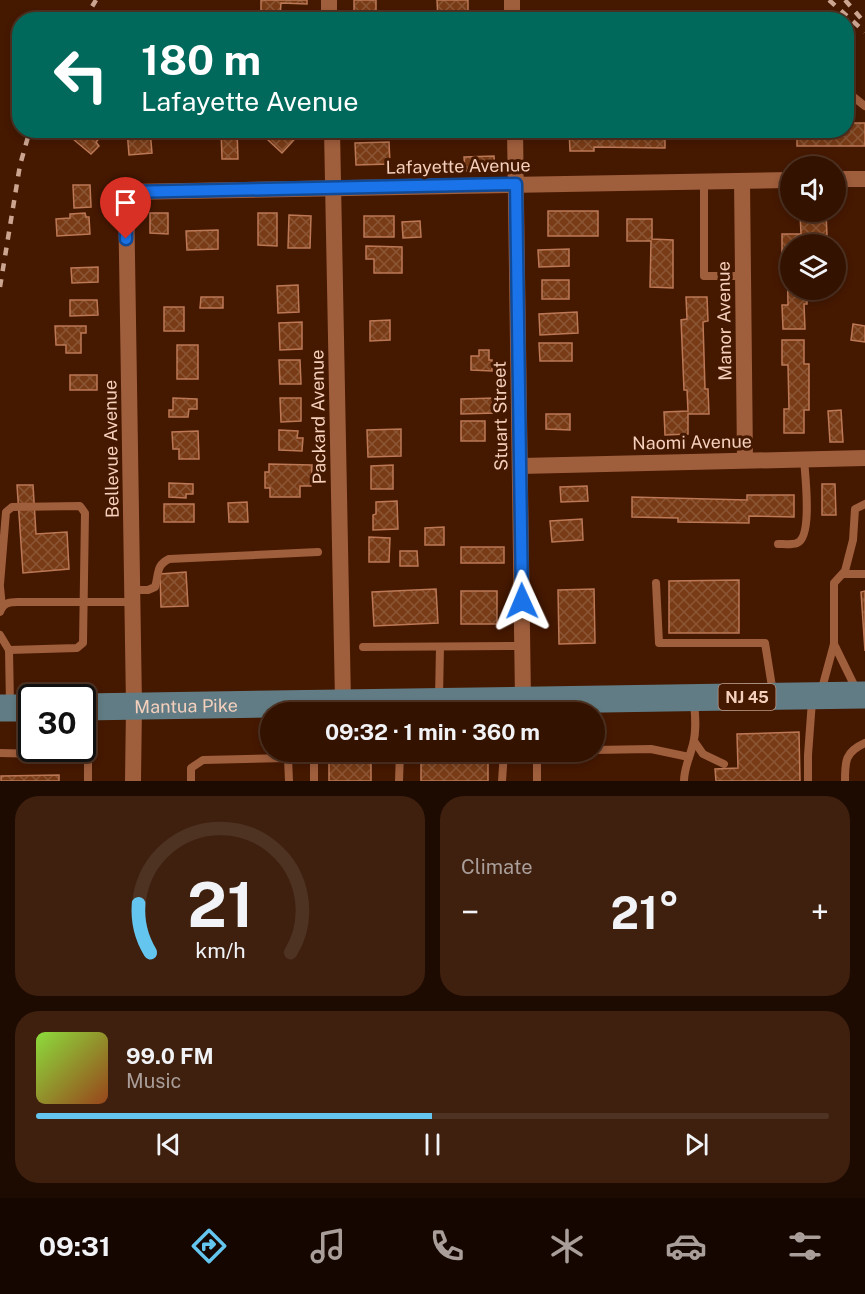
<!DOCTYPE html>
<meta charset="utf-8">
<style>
:root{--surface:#341200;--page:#3f200f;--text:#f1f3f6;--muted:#a99e99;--line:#4e3222;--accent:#64c5ee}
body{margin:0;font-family:"Public Sans",sans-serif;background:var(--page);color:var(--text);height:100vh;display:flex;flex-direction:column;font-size:22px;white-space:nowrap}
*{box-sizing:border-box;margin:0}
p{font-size:20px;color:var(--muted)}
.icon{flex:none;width:33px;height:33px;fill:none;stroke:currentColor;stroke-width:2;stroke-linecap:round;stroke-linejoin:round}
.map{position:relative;height:781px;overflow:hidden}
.panel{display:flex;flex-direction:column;gap:15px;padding:15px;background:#1d0a00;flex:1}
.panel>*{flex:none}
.hud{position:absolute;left:12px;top:12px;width:842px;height:126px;border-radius:24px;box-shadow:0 3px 9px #0003,0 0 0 2px var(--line);background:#00695c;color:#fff;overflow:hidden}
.fabs{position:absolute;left:780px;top:156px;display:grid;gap:12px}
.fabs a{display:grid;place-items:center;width:66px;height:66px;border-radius:50%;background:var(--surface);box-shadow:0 3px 9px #0003,0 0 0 2px var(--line);font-size:30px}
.speed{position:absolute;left:18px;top:684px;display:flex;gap:12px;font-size:30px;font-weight:700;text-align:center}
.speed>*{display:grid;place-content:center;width:78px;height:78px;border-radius:50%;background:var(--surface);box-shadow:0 3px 9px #0003,0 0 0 2px var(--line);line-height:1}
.speed .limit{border:3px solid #111;border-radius:9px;background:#fff;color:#111}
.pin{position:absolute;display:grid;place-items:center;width:51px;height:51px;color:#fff;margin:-62px -26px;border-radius:50% 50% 50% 0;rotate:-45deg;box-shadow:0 0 6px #0007}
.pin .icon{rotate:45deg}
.me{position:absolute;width:66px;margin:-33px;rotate:359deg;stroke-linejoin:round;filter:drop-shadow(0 0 4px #0008)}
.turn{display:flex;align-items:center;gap:21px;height:126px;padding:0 30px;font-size:27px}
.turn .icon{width:78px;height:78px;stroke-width:2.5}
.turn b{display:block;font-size:42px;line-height:51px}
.big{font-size:45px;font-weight:700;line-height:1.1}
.panel .tile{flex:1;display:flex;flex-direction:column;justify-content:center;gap:9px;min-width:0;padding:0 21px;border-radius:24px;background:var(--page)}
.panel .dial{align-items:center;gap:0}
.dial svg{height:156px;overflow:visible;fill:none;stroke:var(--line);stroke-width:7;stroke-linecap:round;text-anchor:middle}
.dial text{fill:var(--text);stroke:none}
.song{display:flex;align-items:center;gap:18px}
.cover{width:72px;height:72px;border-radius:9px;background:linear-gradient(135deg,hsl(90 70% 55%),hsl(20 70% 35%))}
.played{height:6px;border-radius:3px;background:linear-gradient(90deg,var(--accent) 50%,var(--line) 50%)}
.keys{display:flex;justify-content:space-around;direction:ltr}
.heat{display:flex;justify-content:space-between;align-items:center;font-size:33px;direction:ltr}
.panel .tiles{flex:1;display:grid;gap:15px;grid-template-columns:1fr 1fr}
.tile:last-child{grid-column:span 2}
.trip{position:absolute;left:260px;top:702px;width:345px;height:60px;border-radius:30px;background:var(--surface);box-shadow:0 3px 9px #0003,0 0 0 2px var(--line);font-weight:700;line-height:60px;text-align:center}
.tab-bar{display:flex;height:96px;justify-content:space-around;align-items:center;background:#150700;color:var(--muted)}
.tab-bar .icon{width:42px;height:42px}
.tab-bar .selected{color:var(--accent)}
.tab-bar b{font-size:27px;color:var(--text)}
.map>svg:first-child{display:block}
.building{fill:url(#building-cross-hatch);stroke:#bc7855;stroke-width:1.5}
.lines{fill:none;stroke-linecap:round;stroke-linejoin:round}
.service{stroke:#9f5e3c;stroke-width:8}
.minor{stroke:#9f5e3c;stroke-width:16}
.primary{stroke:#617c84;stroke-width:27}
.rail{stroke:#cca591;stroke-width:4.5;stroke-dasharray:8 8;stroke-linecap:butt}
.route-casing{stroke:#114b97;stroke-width:15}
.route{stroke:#1a73e8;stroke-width:10}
.labels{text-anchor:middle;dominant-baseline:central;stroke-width:6;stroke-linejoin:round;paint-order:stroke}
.shield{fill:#451800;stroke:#c09984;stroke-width:1.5}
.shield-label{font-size:16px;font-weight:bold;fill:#f5d0bd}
.street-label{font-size:18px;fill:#f5d0bd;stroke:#451800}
</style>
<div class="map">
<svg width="865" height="781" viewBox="0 0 865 781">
<defs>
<pattern id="building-cross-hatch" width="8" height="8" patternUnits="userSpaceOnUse" patternTransform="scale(1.5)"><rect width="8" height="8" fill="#783b16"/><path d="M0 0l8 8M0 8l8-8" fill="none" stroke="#8c5636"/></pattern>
</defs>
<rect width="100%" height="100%" fill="#451800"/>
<g class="building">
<polygon points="261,0 307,0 307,4 281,3 280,17 261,16"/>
<rect x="354" y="0" width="22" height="12"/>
<polygon points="437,0 468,0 468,12 460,12 460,20 438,20"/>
<polygon points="846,123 865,123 865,146 797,146 797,130 846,130"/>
<polygon points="81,130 107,130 96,142 99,146 91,154 73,139"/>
<polygon points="127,130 150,130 152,153 129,155"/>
<polygon points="221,130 237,130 238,159 222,159"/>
<polygon points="277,130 301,130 302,131 282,153 268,140"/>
<polygon points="569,130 665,130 665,148 594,147 594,151 570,151"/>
<polygon points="389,142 390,164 356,165 355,143"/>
<polygon points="494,156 495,170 465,171 464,157"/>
<polygon points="73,185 90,185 91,207 74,208"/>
<rect x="548" y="211" width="50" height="25"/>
<polygon points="85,213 86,217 89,217 90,234 57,236 56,219 70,218 70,214"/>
<polygon points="150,213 168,213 168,234 150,233"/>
<polygon points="258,213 277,213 277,246 258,245"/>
<polygon points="800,213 826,213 827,235 806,236 806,244 790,244 790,290 807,290 807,304 804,304 805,329 783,329 782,305 788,305 787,259 782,259 782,234 801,234"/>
<polygon points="289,215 311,216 310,248 288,248"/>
<rect x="364" y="216" width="30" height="21"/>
<polygon points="627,219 652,219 652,239 673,240 673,288 650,287 651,241 627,241"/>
<polygon points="420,221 421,237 403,238 402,222"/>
<polygon points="218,230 218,249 187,250 186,231"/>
<polygon points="366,246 402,247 402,273 374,273 374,259 366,259"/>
<polygon points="569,249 569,266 539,267 538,250"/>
<polygon points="98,267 98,282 72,283 71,268"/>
<rect x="542" y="280" width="27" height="19"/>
<polygon points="298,285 299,312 278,313 277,286"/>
<polygon points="201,297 223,297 223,308 200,308"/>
<polygon points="686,297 707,297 708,321 703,322 705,389 708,389 709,414 688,414 688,434 665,435 664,412 688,411 687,390 684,390 681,320 687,319"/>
<polygon points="70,300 97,300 98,315 70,316"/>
<rect x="164" y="307" width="20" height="24"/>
<polygon points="577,312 578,333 540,335 539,314"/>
<polygon points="390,320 390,340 370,341 370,321"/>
<polygon points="302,322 302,349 280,350 279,323"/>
<polygon points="853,324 865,326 865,342 851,340"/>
<polygon points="55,326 86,326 86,333 81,333 81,353 66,353 66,345 56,345"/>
<polygon points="782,340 804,340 804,364 809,364 809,410 804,410 804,433 784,433 784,409 789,409 788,365 782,365"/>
<polygon points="539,343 572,343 572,361 540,361"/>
<rect x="177" y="345" width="21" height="34"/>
<polygon points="479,350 489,350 489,360 492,360 492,371 471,370 471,356 479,356"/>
<polygon points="279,360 300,360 301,384 280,384"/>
<rect x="70" y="375" width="27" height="15"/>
<polygon points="173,398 197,399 197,409 189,409 188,417 169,417 169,410 173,410"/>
<polygon points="280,398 301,398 301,421 281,422"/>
<polygon points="495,398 496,413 461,414 461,399"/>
<polygon points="841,410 843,442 830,442 828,411"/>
<polygon points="546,414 570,414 570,430 546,429"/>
<rect x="461" y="421" width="24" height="20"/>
<polygon points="401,429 401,456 368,457 367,430"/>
<polygon points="279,430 298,431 297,438 303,438 302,451 279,450"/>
<polygon points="198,431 199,459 179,459 179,449 173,449 172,432"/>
<polygon points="269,464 312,465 311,486 300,486 300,497 270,497 270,488 265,488 265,472 269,472"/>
<polygon points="393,465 393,489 371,489 371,466"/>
<polygon points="169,483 193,484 193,494 186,494 186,498 169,497"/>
<polygon points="822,484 835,484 836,515 822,515"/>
<polygon points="17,485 33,485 36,534 67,532 69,569 23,573"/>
<polygon points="587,486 588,501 561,502 560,487"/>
<polygon points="747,495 794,495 794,517 749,516 749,523 678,522 678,518 632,517 632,497 747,500"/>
<polygon points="397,501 398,529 373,530 373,515 376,514 376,502"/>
<polygon points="247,502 248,522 229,522 228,503"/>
<rect x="164" y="504" width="30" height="18"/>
<polygon points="582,519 583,540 552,542 550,521"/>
<polygon points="444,527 444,545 425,545 425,528"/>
<polygon points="369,537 390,538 389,562 369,562"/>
<rect x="461" y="547" width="43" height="16"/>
<polygon points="400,551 417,551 418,566 400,566"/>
<polygon points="186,572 188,606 161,607 160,574"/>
<polygon points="739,580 739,633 669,633 669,581"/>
<polygon points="436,589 438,623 374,626 372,592"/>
<polygon points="594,589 595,643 559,644 558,590"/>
<rect x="461" y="591" width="36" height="33"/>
<polygon points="865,591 865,651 861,592"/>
<polygon points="799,732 800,781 716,781 715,769 738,768 737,734"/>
<rect x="329" y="752" width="42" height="29"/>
<rect x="421" y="752" width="67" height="29"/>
<polygon points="59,775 59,781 1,781 1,776"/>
</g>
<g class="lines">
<g class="service">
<polyline points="846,91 865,106"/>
<polyline points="704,182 704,276 743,276"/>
<path d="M 778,544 C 784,544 792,545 797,543 C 813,537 805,475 804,459"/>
<polyline points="843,574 865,574"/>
<polyline points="656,583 659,643 765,643 773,693"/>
<polyline points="0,584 6,512 12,507 80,506 85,513 83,643 77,648 9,650"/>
<polyline points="0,587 2,607"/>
<path d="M 132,590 L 148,590 L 155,587 C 159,574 156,565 169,559 L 318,552"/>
<path d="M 0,612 C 3,603 9,602 18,602 L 133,602"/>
<polyline points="0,635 9,650 10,705"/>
<polyline points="834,644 856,689"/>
<polyline points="363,647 522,646"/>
<polyline points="821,692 834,644 834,583 845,571 853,540 855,509 865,504"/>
<polyline points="439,697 440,647"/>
<polyline points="694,741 703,754 724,764"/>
<polyline points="594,750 651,749 689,757"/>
<polyline points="314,752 314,781"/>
<polyline points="0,753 88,755 88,781"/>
<polyline points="191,781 191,768 203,760 288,758 289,781"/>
<polyline points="399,781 400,752"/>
<polyline points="502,781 504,752"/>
<polyline points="537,781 537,760 540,752"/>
<path d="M 684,781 C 684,768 690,757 693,744 C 697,730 695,715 694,701"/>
<polyline points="808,781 808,755 812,701"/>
<path d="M 845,781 C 845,761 845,752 865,743"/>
</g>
<g class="minor">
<polyline points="329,0 329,20"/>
<polyline points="512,0 512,20"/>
<polyline points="332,130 343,702"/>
<polyline points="515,130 523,700"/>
<polyline points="836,179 865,179"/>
<polyline points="742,181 745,460"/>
<polyline points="521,466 865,458"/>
<polyline points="133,781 134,706 126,192 790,180"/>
</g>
<g class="primary">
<path id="s1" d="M 82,707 L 865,695"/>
<polyline points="0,708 32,708"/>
</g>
<g class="rail">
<polyline points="829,0 865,32"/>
<polyline points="845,0 865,23"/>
<polyline points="84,20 96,0"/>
<polyline points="0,287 20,165 30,130"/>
</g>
</g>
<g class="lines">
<g class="route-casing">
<polyline id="route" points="126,239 126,192 516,184 522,601"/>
</g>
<use href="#route" class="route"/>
</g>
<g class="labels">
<rect class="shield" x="718.5" y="684" width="57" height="26" rx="4.5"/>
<g class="shield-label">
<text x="747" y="697">NJ 45</text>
</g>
<g class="street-label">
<text transform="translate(458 166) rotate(-1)">Lafayette Avenue</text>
<text transform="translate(724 321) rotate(-91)">Manor Avenue</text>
<text transform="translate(500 416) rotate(-91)">Stuart Street</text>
<text transform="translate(318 417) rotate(-91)">Packard Avenue</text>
<text transform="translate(692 442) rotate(-1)">Naomi Avenue</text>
<text transform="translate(111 449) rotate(-91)">Bellevue Avenue</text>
<text stroke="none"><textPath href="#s1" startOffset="104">Mantua Pike</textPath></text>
</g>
</g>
</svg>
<div class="fabs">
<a><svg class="icon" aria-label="sound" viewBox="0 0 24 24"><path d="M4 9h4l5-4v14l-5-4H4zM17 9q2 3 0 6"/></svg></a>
<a><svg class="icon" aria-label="layers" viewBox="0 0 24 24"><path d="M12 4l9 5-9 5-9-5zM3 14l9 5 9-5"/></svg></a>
</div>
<div class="speed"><div class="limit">30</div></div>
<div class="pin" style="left:126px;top:239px;background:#d93025"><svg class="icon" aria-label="arrive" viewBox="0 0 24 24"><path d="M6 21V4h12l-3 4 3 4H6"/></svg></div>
<svg class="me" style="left:522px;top:601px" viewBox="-20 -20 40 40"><path d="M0-17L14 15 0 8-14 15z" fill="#1a73e8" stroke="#fff" stroke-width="4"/></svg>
<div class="trip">09:32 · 1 min · 360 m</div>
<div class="hud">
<div class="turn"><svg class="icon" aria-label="left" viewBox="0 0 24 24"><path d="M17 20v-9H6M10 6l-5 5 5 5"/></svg><div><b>180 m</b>Lafayette Avenue</div></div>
</div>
</div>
<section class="panel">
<div class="tiles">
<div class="tile dial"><svg viewBox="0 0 100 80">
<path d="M14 69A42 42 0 1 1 86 69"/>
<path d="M14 69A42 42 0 0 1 8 44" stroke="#64c5ee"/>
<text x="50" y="56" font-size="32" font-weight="700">21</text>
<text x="50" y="72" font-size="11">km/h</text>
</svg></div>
<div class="tile"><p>Climate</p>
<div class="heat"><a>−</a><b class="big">21°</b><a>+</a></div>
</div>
<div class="tile">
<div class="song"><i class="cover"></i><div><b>99.0 FM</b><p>Music</p></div></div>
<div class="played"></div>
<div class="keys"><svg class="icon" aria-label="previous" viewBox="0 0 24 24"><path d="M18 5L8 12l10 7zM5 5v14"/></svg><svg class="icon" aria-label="pause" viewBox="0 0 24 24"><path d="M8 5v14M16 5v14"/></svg><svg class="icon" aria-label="next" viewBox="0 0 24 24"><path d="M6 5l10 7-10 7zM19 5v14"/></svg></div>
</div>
</div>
</section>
<nav class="tab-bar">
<b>09:31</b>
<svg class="icon selected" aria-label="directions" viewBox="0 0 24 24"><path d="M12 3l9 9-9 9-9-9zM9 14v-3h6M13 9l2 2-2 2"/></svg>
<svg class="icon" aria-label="music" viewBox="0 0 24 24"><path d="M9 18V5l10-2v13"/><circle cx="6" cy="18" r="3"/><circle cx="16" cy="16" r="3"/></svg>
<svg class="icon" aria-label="phone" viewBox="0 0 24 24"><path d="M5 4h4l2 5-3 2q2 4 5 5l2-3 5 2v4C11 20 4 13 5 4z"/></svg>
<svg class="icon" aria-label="climate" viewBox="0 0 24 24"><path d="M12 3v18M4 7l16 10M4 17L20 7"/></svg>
<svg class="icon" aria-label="car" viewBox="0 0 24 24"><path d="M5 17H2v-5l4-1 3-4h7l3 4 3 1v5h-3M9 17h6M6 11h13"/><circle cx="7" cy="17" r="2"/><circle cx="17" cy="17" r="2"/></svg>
<svg class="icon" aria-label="filters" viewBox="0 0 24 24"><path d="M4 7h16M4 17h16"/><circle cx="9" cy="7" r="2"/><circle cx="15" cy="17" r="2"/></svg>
</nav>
